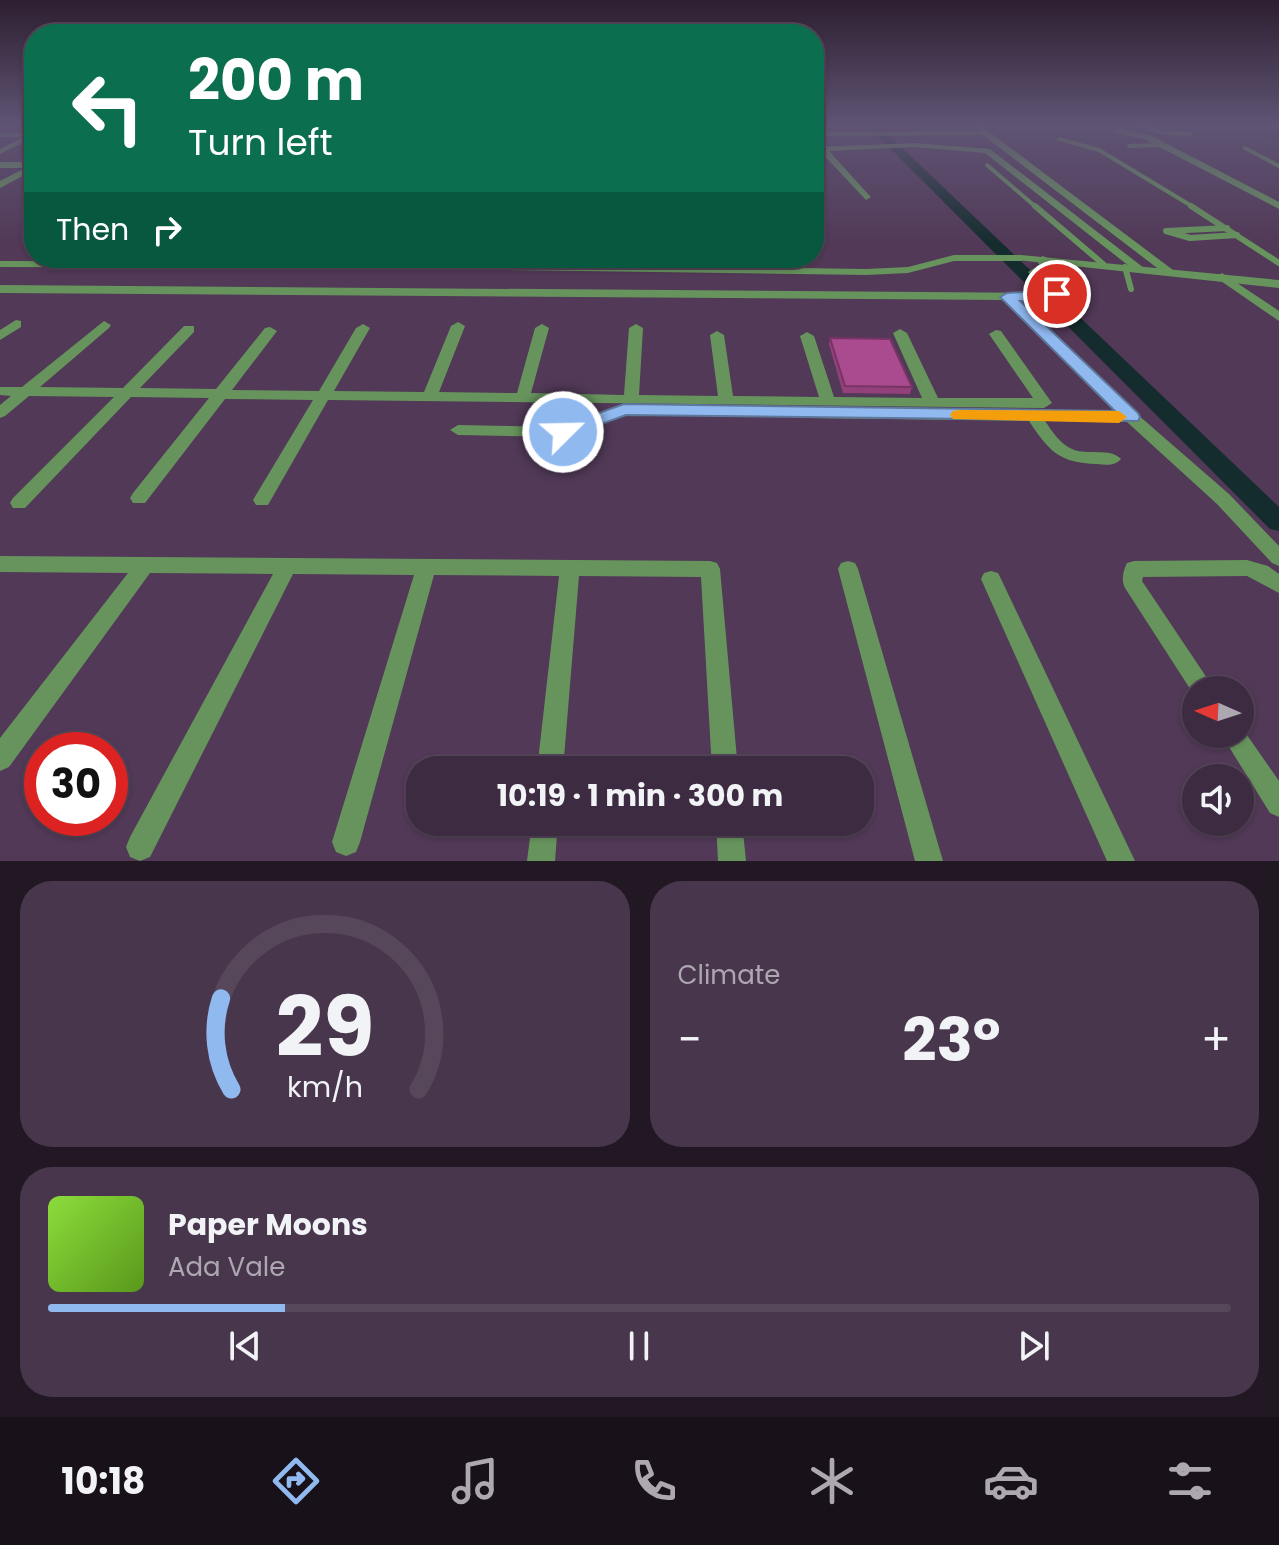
<!DOCTYPE html>
<meta charset="utf-8">
<style>
:root{--surface:#3d2b41;--page:#48374c;--text:#f1f3f6;--muted:#ada7b1;--line:#56475a;--accent:#90b9f0}
body{margin:0;font-family:Poppins,sans-serif;background:var(--page);color:var(--text);height:100vh;display:flex;flex-direction:column;font-size:30px;white-space:nowrap}
*{box-sizing:border-box;margin:0}
p{font-size:26px;color:var(--muted)}
.icon{flex:none;width:44px;height:44px;fill:none;stroke:currentColor;stroke-width:2;stroke-linecap:round;stroke-linejoin:round}
.map{position:relative;height:861px;overflow:hidden}
.sheet{display:flex;flex-direction:column;gap:20px;padding:20px;background:#221824;flex:1}
.sheet>*{flex:none}
.guide{position:absolute;left:24px;top:24px;width:800px;height:244px;border-radius:32px;box-shadow:0 2px 6px #0004,0 0 0 2px var(--line);background:#0b6e4f;color:#fff;overflow:hidden}
.needle{width:52px;rotate:273deg}
.tools{position:absolute;left:1182px;top:676px;display:grid;gap:16px}
.tools a{display:grid;place-items:center;width:72px;height:72px;border-radius:50%;background:var(--surface);box-shadow:0 2px 6px #0004,0 0 0 2px var(--line);font-size:40px}
.speed{position:absolute;left:24px;top:732px;display:flex;gap:16px;font-size:40px;font-weight:700;text-align:center}
.speed>*{display:grid;place-content:center;width:104px;height:104px;border-radius:50%;background:var(--surface);box-shadow:0 2px 6px #0004,0 0 0 2px var(--line);line-height:1}
.speed .limit{border:12px solid #d22;background:#fff;color:#111}
.pin{position:absolute;display:grid;place-items:center;width:68px;height:68px;color:#fff;margin:-34px;border:4px solid #fff;border-radius:50%;box-shadow:0 2px 8px #0007}
.me{position:absolute;width:88px;margin:-44px;rotate:67deg;stroke-linejoin:round;filter:drop-shadow(0 0 6px #0008)}
.turn{display:flex;align-items:center;gap:28px;height:168px;padding:0 32px;font-size:36px}
.turn .icon{width:104px;height:104px;stroke-width:2.5}
.turn b{display:block;font-size:56px;line-height:68px}
.then{display:flex;align-items:center;height:76px;padding:0 32px;background:#0003;gap:16px;font-size:30px}
.big{font-size:60px;font-weight:700;line-height:1.1}
.sheet .tile{flex:1;display:flex;flex-direction:column;justify-content:center;gap:12px;min-width:0;padding:0 28px;border-radius:32px;background:var(--page)}
.sheet .dial{align-items:center;gap:0}
.dial svg{height:208px;overflow:visible;fill:none;stroke:var(--line);stroke-width:7;stroke-linecap:round;text-anchor:middle}
.dial text{fill:var(--text);stroke:none}
.song{display:flex;align-items:center;gap:24px}
.cover{width:96px;height:96px;border-radius:12px;background:linear-gradient(135deg,hsl(90 70% 55%),hsl(90 70% 35%))}
.played{height:8px;border-radius:4px;background:linear-gradient(90deg,var(--accent) 20%,var(--line) 20%)}
.keys{display:flex;justify-content:space-around;direction:ltr}
.heat{display:flex;justify-content:space-between;align-items:center;font-size:44px;direction:ltr}
.sheet .tiles{flex:1;display:grid;gap:20px;grid-template-columns:1fr 1fr}
.tile:last-child{grid-column:span 2}
.trip{position:absolute;left:406px;top:756px;width:468px;height:80px;border-radius:32px;background:var(--surface);box-shadow:0 2px 6px #0004,0 0 0 2px var(--line);font-weight:700;line-height:80px;text-align:center}
.tab-bar{display:flex;height:128px;justify-content:space-around;align-items:center;background:#18111a;color:var(--muted)}
.tab-bar .icon{width:56px;height:56px}
.tab-bar .active{color:var(--accent)}
.tab-bar b{font-size:36px;color:var(--text)}
.map>svg:first-child{display:block}
.lines{fill:none;stroke-linecap:round;stroke-linejoin:round}
.canal{fill:#142c2d;fill-rule:evenodd}
.service-far1{stroke:#67945d;stroke-width:4}
.service{stroke:#67945d;stroke-width:6}
.minor{fill:#67945d;fill-rule:evenodd}
.tertiary{fill:#67945d;fill-rule:evenodd}
.wall{fill:#93407b}
.building{fill:#ab4b8f;stroke:#783464;stroke-width:2}
.route{fill:#90b9f0;stroke:#5e789c;stroke-width:2}
.slow{fill:#f59e0b}
</style>
<div class="map">
<svg width="1279" height="861" viewBox="0 0 1279 861">
<rect width="100%" height="100%" fill="#513957"/>
<g class="lines">
<polygon class="canal" points="867,125 878,125 1279,507 1279,531 1270,529"/>
<g class="service-far1">
<polyline points="1141,125 1160,132 1190,134"/>
<polyline points="1059,139 1099,150 1195,208"/>
<polyline points="1129,146 1163,145"/>
<polyline points="1245,148 1279,166"/>
<polyline points="987,165 1037,208"/>
</g>
<g class="service">
<polyline points="1035,206 1103,264"/>
<polyline points="1191,206 1279,263"/>
<polyline points="1227,228 1166,231 1190,238 1237,235"/>
<polyline points="1125,267 1131,289"/>
</g>
<g class="minor">
<polygon points="976,125 984,125 988,131 1173,270 1173,274 1165,274 983,135 814,136 814,132 980,131"/>
<polygon points="1039,125 1048,125 1044,127"/>
<polygon points="1115,128 1150,135 1279,202 1279,209 1144,139 1112,132"/>
<polygon points="0,133 34,133 34,137 0,154 0,149 24,137 0,137"/>
<polygon points="915,143 990,149 1144,268 1134,270 985,153 915,147 829,151 869,195 871,197 866,200 820,151 814,151 814,147"/>
<polygon points="0,162 34,162 34,170 0,188 0,181 25,168 0,168"/>
<polygon points="954,255 1021,255 1027,258 1021,261 954,261 908,273 866,275 366,268 0,267 0,261 366,262 866,269 908,267"/>
<path d="M 1043,256 L 1049,259 L 1051,267 L 1042,273 L 1061,291 L 1062,297 L 1056,301 L 1018,300 L 1137,414 L 1229,494 L 1279,546 L 1279,566 L 1272,563 L 1217,504 L 1127,422 L 1045,421 C 1052,431 1060,444 1072,449 C 1087,456 1110,447 1121,459 C 1115,466 1107,465 1097,464 C 1059,463 1049,451 1029,421 L 809,418 L 801,413 L 809,408 L 1117,412 L 1003,300 L 0,293 L 0,285 L 1049,293 L 1028,272 L 1039,265 L 1037,259 Z"/>
<polygon points="1222,273 1279,311 1279,321 1218,279 1216,277"/>
<polygon points="16,320 21,321 21,327 0,340 0,330"/>
<polygon points="104,321 111,325 109,328 40,387 123,388 184,326 194,326 194,332 140,388 216,389 265,328 270,327 277,331 232,390 319,391 356,328 363,324 370,328 334,391 424,392 451,326 458,322 465,326 439,392 517,393 535,328 542,324 549,328 531,393 624,395 629,328 636,324 643,328 639,395 718,396 710,335 717,331 724,335 733,396 819,397 800,336 807,332 814,336 834,397 922,398 893,333 900,329 907,333 938,398 1033,398 989,334 996,330 1001,331 1052,403 1044,408 328,400 268,505 256,505 253,500 313,400 225,399 145,503 133,503 130,498 133,493 209,398 131,397 25,508 13,508 10,503 13,498 114,397 29,396 5,416 0,418 0,405 11,396 0,395 0,387 22,387"/>
<polygon points="624,405 698,406 706,411 698,416 626,415 563,437 458,435 450,430 458,425 562,427"/>
<polygon points="0,556 710,561 717,563 720,569 738,770 712,770 701,577 579,576 563,770 537,770 559,576 434,575 360,842 356,852 346,856 336,852 332,842 414,575 293,574 150,857 140,861 130,857 126,847 130,837 273,574 150,573 9,767 0,771 0,738 128,573 0,572"/>
<path d="M 1247,560 L 1268,566 L 1279,574 L 1279,593 L 1247,576 L 1143,577 L 1142,581 L 1215,690 L 1196,690 L 1196,698 L 1125,588 C 1121,580 1123,571 1127,563 L 1134,561 Z"/>
<polygon points="848,561 855,563 858,569 943,861 915,861 838,569 841,563"/>
<polygon points="991,571 998,573 1001,579 1135,861 1107,861 981,579 984,573"/>
<polygon points="1240,725 1279,781 1279,817 1270,813 1221,734 1240,734"/>
<polygon points="532,822 558,822 555,861 527,861"/>
<polygon points="716,822 742,822 746,861 718,861"/>
</g>
<polygon class="tertiary" points="1021,255 1279,280 1279,288 1017,260 1015,258"/>
</g>
<polygon class="wall" points="830,338 912,387 910,394 843,393 829,344"/>
<polygon class="building" points="830,338 890,339 912,387 845,386"/>
<linearGradient id="sky" x2="0" y2="1"><stop stop-color="#2d1f30"/><stop offset="0.51" stop-color="#5f5474"/><stop offset="1" stop-color="#5f5474" stop-opacity="0"/></linearGradient>
<rect width="1279" height="245" fill="url(#sky)"/>
<polygon class="route" points="1057,290 1064,294 1061,300 1020,301 1138,413 1140,417 1138,421 626,415 563,438 554,432 557,428 624,404 1115,411 1000,297 1007,293"/>
<polygon class="slow" points="959,410 1119,411 1127,417 1119,423 953,419 950,415 953,411"/>
</svg>
<div class="tools">
<a><svg class="needle" viewBox="-14 -14 28 28"><path d="M0-13l5 13h-10z" fill="#e53935"/><path d="M0 13l5-13h-10z" fill="#ada7b1"/></svg></a>
<a><svg class="icon" aria-label="sound" viewBox="0 0 24 24"><path d="M4 9h4l5-4v14l-5-4H4zM17 9q2 3 0 6"/></svg></a>
</div>
<div class="speed"><div class="limit">30</div></div>
<div class="pin" style="left:1057px;top:294px;background:#d93025"><svg class="icon" aria-label="arrive" viewBox="0 0 24 24"><path d="M6 21V4h12l-3 4 3 4H6"/></svg></div>
<svg class="me" style="left:563px;top:432px" viewBox="-20 -20 40 40"><circle r="17" fill="#90b9f0" stroke="#fff" stroke-width="3"/><path d="M0-11L8 9 0 5-8 9z" fill="#fff"/></svg>
<div class="trip">10:19 · 1 min · 300 m</div>
<div class="guide">
<div class="turn"><svg class="icon" aria-label="left" viewBox="0 0 24 24"><path d="M17 20v-9H6M10 6l-5 5 5 5"/></svg><div><b>200 m</b>Turn left</div></div>
<div class="then">Then<svg class="icon" aria-label="right" viewBox="0 0 24 24"><path d="M7 20v-9h11M14 6l5 5-5 5"/></svg></div>
</div>
</div>
<section class="sheet">
<div class="tiles">
<div class="tile dial"><svg viewBox="0 0 100 80">
<path d="M14 69A42 42 0 1 1 86 69"/>
<path d="M14 69A42 42 0 0 1 10 34" stroke="#90b9f0"/>
<text x="50" y="56" font-size="32" font-weight="700">29</text>
<text x="50" y="72" font-size="11">km/h</text>
</svg></div>
<div class="tile"><p>Climate</p>
<div class="heat"><a>−</a><b class="big">23°</b><a>+</a></div>
</div>
<div class="tile">
<div class="song"><i class="cover"></i><div><b>Paper Moons</b><p>Ada Vale</p></div></div>
<div class="played"></div>
<div class="keys"><svg class="icon" aria-label="previous" viewBox="0 0 24 24"><path d="M18 5L8 12l10 7zM5 5v14"/></svg><svg class="icon" aria-label="pause" viewBox="0 0 24 24"><path d="M8 5v14M16 5v14"/></svg><svg class="icon" aria-label="next" viewBox="0 0 24 24"><path d="M6 5l10 7-10 7zM19 5v14"/></svg></div>
</div>
</div>
</section>
<nav class="tab-bar">
<b>10:18</b>
<svg class="icon active" aria-label="directions" viewBox="0 0 24 24"><path d="M12 3l9 9-9 9-9-9zM9 14v-3h6M13 9l2 2-2 2"/></svg>
<svg class="icon" aria-label="music" viewBox="0 0 24 24"><path d="M9 18V5l10-2v13"/><circle cx="6" cy="18" r="3"/><circle cx="16" cy="16" r="3"/></svg>
<svg class="icon" aria-label="phone" viewBox="0 0 24 24"><path d="M5 4h4l2 5-3 2q2 4 5 5l2-3 5 2v4C11 20 4 13 5 4z"/></svg>
<svg class="icon" aria-label="climate" viewBox="0 0 24 24"><path d="M12 3v18M4 7l16 10M4 17L20 7"/></svg>
<svg class="icon" aria-label="car" viewBox="0 0 24 24"><path d="M5 17H2v-5l4-1 3-4h7l3 4 3 1v5h-3M9 17h6M6 11h13"/><circle cx="7" cy="17" r="2"/><circle cx="17" cy="17" r="2"/></svg>
<svg class="icon" aria-label="filters" viewBox="0 0 24 24"><path d="M4 7h16M4 17h16"/><circle cx="9" cy="7" r="2"/><circle cx="15" cy="17" r="2"/></svg>
</nav>
